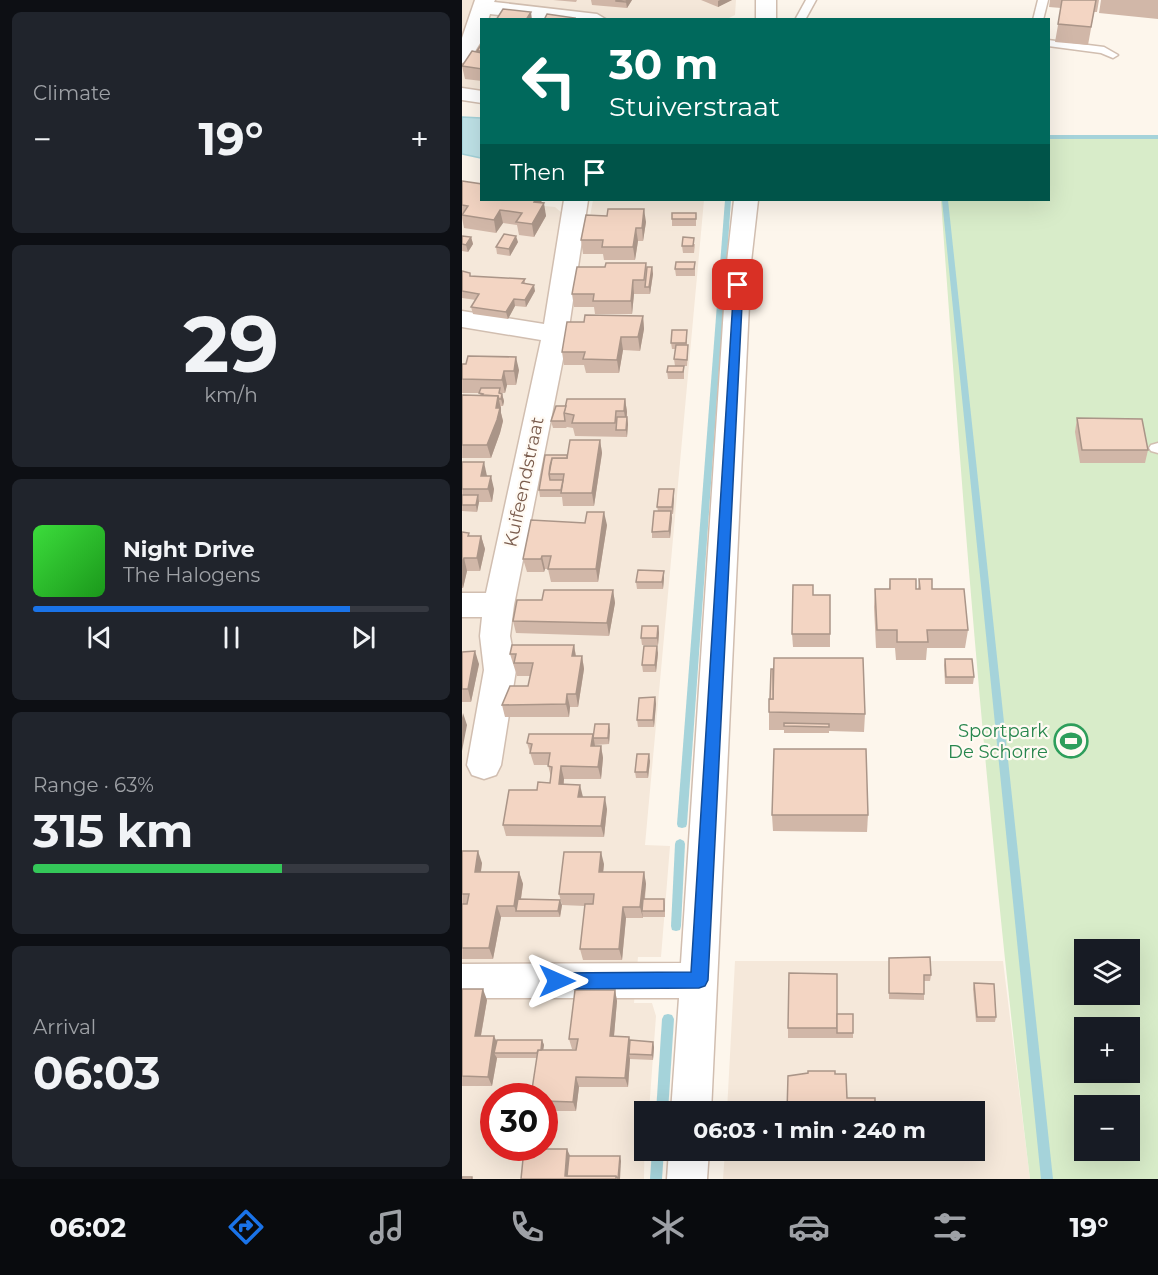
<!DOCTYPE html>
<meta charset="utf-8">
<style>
:root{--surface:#171b24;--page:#20242c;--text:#f1f3f6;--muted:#9ea1a6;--line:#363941;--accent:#1a73e8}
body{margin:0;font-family:Montserrat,sans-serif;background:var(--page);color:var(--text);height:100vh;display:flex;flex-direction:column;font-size:22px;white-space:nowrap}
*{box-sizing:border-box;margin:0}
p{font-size:20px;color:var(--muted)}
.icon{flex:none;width:33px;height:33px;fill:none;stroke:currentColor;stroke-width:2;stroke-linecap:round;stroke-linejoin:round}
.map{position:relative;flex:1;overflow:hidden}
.drawer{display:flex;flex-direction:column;gap:12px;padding:12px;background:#0d0f14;width:462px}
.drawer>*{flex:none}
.top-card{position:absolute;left:18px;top:18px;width:570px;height:183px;border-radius:0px;box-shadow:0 6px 24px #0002;background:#00695c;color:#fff;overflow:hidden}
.controls{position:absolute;left:612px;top:939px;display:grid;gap:12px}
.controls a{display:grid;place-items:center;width:66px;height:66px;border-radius:0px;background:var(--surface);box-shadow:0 6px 24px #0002;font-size:30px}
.speed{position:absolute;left:18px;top:1083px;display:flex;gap:12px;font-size:30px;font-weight:700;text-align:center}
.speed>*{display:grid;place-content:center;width:78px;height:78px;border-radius:50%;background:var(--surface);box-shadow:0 6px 24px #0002;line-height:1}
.speed .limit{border:9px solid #d22;background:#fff;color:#111}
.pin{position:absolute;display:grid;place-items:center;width:51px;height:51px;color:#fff;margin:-26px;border-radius:12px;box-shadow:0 3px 9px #0006}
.me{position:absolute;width:66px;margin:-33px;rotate:90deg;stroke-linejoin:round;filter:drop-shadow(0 0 4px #0008)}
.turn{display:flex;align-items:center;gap:21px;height:126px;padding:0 30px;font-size:27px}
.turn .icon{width:78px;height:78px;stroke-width:2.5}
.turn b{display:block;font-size:42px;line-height:51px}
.then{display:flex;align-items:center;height:57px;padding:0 30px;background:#0003;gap:12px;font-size:22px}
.big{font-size:45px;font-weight:700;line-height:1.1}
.drawer .card{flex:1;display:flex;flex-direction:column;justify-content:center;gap:9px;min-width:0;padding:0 21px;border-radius:9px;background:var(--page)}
.drawer .dial{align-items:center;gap:0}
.dial b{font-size:78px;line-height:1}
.song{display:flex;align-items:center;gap:18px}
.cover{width:72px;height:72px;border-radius:9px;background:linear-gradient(135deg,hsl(120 70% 55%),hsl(120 70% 35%))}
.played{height:6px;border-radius:3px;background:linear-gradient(90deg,var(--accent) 80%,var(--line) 80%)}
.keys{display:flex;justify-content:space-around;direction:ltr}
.heat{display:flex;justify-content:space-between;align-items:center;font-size:33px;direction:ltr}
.charge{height:9px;border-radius:4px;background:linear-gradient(90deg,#34c759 63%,var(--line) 0)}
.trip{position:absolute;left:172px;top:1101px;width:351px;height:60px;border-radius:0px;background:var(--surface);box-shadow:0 6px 24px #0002;font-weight:700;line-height:60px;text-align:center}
.menu{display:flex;height:96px;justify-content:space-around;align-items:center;background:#090b0e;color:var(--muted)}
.menu .icon{width:42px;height:42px}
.menu .active{color:var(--accent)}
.menu b{font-size:27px;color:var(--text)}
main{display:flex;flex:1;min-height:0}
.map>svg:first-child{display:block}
.residential{fill:#f5e8da;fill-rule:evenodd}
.green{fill:#d8ecc9;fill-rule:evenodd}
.water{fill:#bfe3e8;stroke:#a5d3da;stroke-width:1.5}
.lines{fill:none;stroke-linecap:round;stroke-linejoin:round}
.stream{fill:#a5d3da;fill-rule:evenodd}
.lane-casing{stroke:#d1beb0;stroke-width:3}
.street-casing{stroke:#d1beb0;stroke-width:3}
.lane{fill:#fff;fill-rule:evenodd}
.street{fill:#fff;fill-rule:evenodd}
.wall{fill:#d1b7a8}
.shaded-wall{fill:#aa9588}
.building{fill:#f3d5c3;stroke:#aa9588;stroke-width:1.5}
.route{fill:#1a73e8;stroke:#114b97;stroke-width:1.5}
.labels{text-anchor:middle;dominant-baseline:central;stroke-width:4.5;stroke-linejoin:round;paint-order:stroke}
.street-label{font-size:18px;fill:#7a5c4d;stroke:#fffaf3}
.leisure-label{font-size:18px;fill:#27864d;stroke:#fffaf3;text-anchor:end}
</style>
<main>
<section class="drawer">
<div class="card"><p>Climate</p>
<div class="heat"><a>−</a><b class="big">19°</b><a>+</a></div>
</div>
<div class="card dial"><b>29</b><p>km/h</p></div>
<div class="card">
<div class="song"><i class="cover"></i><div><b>Night Drive</b><p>The Halogens</p></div></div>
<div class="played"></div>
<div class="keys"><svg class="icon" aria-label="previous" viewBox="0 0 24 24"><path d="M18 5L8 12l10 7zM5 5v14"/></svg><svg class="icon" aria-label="pause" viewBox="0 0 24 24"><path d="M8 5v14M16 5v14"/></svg><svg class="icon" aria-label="next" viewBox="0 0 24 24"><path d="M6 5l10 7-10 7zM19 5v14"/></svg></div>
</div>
<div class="card"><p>Range · 63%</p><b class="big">315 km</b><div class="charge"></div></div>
<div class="card"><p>Arrival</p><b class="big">06:03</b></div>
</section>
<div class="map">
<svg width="696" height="1179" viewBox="0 0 696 1179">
<rect width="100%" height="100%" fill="#fdf6ec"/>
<g class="residential">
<polygon points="0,0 274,0 273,15 265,19 20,20 19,90 0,87"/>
<path d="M 0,194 L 20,200 L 93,207 L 101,214 L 128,216 L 131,200 L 242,200 L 183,845 L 208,846 L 199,957 L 176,957 L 172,1003 L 190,1003 L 194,1016 L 187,1111 L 183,1112 L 182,1179 L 0,1179 ZM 32,1096 L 82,1096 L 82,1148 L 32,1148 Z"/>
<polygon points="273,961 541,961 568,1179 261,1179 263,1151 513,1150 513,1112 265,1111"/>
</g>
<path class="green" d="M 587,136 L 696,137 L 696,1179 L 568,1179 C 528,853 502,527 479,200 L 586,200 ZM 622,950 L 668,950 L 668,994 L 622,994 ZM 622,1028 L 668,1028 L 668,1072 L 622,1072 ZM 622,1106 L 668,1106 L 668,1150 L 622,1150 Z"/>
<polygon class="water" points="0,117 19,118 19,158 0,154"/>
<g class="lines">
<g class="stream">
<rect x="586" y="135" width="110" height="4"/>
<polygon points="263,200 269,200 225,824 224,827 220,828 216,827 215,824"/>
<polygon points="480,200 486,200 591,1179 579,1179"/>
<polygon points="218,839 222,841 223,844 219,926 218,930 214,931 210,930 209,926 213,844 214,841"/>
<polygon points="206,1014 210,1015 212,1019 206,1112 194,1112 200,1019 202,1015"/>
<polygon points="190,1150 202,1150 200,1179 188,1179"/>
</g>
<g class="lane-casing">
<g id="lane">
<polygon points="344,0 354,0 343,20 333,20"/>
<polygon points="576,0 586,0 581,20 571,20"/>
<polygon points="586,40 642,47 656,55 651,58 639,53 586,46"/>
<polygon points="696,443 696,453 689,451 687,448 689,445"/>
</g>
</g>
<g class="street-casing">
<g id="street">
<polygon points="13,0 33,0 32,2 135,14 145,20 79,20 28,14 26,20 20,20 20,40 7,61 0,63 0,38"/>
<rect x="294" y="0" width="20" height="20"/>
<polygon points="0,88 20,91 20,103 0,100"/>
<polygon points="102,200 126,200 106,334 52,605 48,636 54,670 39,765 34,775 22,779 10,775 5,765 22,670 18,636 20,617 0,617 0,593 24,593 79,340 0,327 0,311 82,324"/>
<polygon points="272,200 296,200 289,262 249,1112 209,1112 217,998 0,998 0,964 219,963 265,262"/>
<polygon points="207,1150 247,1150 245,1179 205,1179"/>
</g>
</g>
<use href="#lane" class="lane"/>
<use href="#street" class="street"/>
</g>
<g class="wall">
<polygon points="91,0 115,0 114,2"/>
<polygon points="129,0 170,0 165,8 130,5"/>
<polygon points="239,0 270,0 256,7"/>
<polygon points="588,0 637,0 635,12 632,12 626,45 593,42 599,8 587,7"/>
<polygon points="639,0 696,0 696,19 637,13"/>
<polygon points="20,45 20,81 3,79 0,66 15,52 15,51"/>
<polygon points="0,181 20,200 79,200 84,216 72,237 57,235 55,225 41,223 34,233 2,228 0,218"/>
<polygon points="234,213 234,226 210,226 210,219"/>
<polygon points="184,222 181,241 176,241 173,260 142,260 141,254 121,254 119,240"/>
<polygon points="0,236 9,237 11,244 6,252 0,251"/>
<polygon points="56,242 48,256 35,254 34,247"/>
<polygon points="233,244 232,253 221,253 220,246"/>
<polygon points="233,262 233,276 214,276 213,269"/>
<polygon points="184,263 185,269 190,267 191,274 188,294 172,294 170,314 133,314 132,307 112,307 110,294 143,267"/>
<polygon points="0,271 9,276 63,279 63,283 73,291 64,307 53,306 46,319 11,314 9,307 14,300 0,298"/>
<polygon points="181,316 182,329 178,351 161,350 157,373 124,373 122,365 102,365 100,352 122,322"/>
<polygon points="225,330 225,345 226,352 225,366 222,366 222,379 206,379 205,372 213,366 212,359 213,349 210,349 209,343"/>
<polygon points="0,364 57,370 54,385 45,385 43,393 39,393 40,394 42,401 41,406 39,406 39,413 41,421 38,433 29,458 0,458 0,395 18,395 17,393 0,393"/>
<polygon points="163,399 165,412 165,417 166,424 165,437 113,436 111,428 105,427 104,428 91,428 89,421 104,406"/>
<polygon points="615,418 686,450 683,463 618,463 613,432"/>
<polygon points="138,440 140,453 132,506 101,506 100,497 78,497 77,490 83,455 105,455"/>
<polygon points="0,462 25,476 32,489 30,502 17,502 15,512 0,511"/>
<polygon points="212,489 212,496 211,514 210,514 208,538 190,538 190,532 196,511 195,507"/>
<polygon points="145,525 136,582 89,582 86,569 83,569 82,572 65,572 61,559"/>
<polygon points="0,532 8,536 19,536 23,549 18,571 5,571 1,588 0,588"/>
<polygon points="202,571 202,578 201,589 175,589 174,582"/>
<polygon points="428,579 454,589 456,589 457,579 470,589 506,630 503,648 465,648 464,660 434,660 433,648 414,648 412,607 413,589 427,589"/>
<polygon points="151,590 153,603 147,636 54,633 51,621 80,600"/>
<polygon points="351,595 368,595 368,647 331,647 330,634"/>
<polygon points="196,626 197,633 196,645 180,645 179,638"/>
<polygon points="112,645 114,656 120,656 122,669 116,707 108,707 107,717 43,717 40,705 66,686 68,676 55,676 48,654"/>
<polygon points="0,652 17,664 9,702 0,702"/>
<polygon points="196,653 194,672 181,672 180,665"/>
<polygon points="483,659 512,677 511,684 483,684 482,665"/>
<polygon points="193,697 194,704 192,727 176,727 175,720"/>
<polygon points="307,712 403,714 402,732 367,731 367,733 322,733 322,730 307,730"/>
<polygon points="148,730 147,744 133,745 133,746 139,746 141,758 139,779 102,779 102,784 121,797 145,809 142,837 44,836 41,825 75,790 88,783 89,777 86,765 72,765 65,743 131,734"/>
<polygon points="188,761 186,778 174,778 173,772"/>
<polygon points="310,815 406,815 405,832 311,831"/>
<polygon points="0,851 20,863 19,872 57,872 61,884 59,899 100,905 98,917 39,917 31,959 0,959"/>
<polygon points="142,864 141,872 182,872 184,884 183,899 202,899 203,905 203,917 181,917 181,918 164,918 160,960 121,960 118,949 123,906 100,905 97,894"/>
<polygon points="427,958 469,975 468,981 462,981 462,1000 427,999"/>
<polygon points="512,983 534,1017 533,1022 514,1022 511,989"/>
<polygon points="0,989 25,1000 19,1036 34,1041 80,1040 82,1045 81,1050 114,1050 114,1049 110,1049 107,1039 153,990 155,1001 152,1036 192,1047 191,1060 168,1059 166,1087 117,1087 114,1111 82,1111 82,1096 75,1058 35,1058 30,1086 0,1086"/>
<polygon points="375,1014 391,1014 391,1038 326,1038 326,1028"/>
<polygon points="372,1150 423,1150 423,1152 413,1151 413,1155 372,1155"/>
</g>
<g class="shaded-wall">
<polygon points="165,0 170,0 165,8 164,2"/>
<polygon points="258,0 270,0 256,7 256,1"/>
<polygon points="69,12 70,20 64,20"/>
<polygon points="73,200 79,200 80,205 72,202"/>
<polygon points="82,203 84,216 72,237 70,224"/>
<polygon points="182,209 184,222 181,241 180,228"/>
<polygon points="38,210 41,223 34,233 32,220"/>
<polygon points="174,228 176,241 173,260 171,247"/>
<polygon points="54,236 56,242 48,256 47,249"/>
<polygon points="9,237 11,244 6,252 4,245"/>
<polygon points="190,267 191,274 188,294 187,287"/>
<polygon points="171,280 172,294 170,314 169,301"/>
<polygon points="72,285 73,291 64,307 63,300"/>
<polygon points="52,299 53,306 46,319 44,312"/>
<polygon points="181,316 182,329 178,351 176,337"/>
<polygon points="159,337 161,350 157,373 155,360"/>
<polygon points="54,357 57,370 54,385 52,371"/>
<polygon points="42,371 45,385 43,393 40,380"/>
<polygon points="40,394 42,401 41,406 39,399"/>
<polygon points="36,396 39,409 39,413 41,421 38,433 29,458 25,445"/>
<polygon points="163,399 165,412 164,424 162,411"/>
<polygon points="165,417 166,424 165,437 164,430"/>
<polygon points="138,440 140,453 132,506 130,493"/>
<polygon points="22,462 25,476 19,476"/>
<polygon points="29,476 32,489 30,502 26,489"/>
<polygon points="212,489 212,496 211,514 210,507"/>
<polygon points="16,495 17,502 15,512 14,505"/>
<polygon points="209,511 210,518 208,538 207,531"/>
<polygon points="142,512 145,525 136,582 134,569"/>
<polygon points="19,536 23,549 18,571 15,558"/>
<polygon points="80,556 83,569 82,572 79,559"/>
<polygon points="2,558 5,571 1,588 0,583 0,565"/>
<polygon points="202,571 202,578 201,589 200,582"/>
<polygon points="151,590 153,603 147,636 145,623"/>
<polygon points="196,626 197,633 196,645 195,638"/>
<polygon points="112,645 114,658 110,656"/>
<polygon points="195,646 196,653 194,672 193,665"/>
<polygon points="13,651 17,664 9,702 6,689"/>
<polygon points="120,656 122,669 116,707 114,694"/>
<polygon points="105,694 108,707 107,717 104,704"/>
<polygon points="193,697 194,704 192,727 191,720"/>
<polygon points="1,713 5,725 0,751 0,718"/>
<polygon points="147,724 148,730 147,744 146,738"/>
<polygon points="131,734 133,746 129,746"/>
<polygon points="139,746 141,758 139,779 136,767"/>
<polygon points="187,754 188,761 186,778 185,772"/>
<polygon points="99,766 102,779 100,796 97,784"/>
<polygon points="118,785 121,797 116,797"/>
<polygon points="143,797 145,809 142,837 139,826"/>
<polygon points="16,851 20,863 17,884 13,872"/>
<polygon points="139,852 142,864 140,883 137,872"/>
<polygon points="57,872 61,884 57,911 54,911 52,906"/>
<polygon points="182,872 184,884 181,911 180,911 181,918 178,907"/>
<polygon points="98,900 100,905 98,917 96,911"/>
<polygon points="35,906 39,917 31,959 27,948"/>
<polygon points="161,907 164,918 160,960 157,949"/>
<polygon points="21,989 25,1000 17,1046 13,1036"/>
<polygon points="153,990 155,1001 151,1047 148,1036"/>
<polygon points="32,1036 37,1046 32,1053 35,1058 30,1086 26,1077"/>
<polygon points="167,1037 170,1047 167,1054 168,1059 166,1087 163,1078"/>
<polygon points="80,1040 82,1045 80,1058 78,1053"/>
<polygon points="191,1042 192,1047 191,1060 190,1055"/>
<polygon points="114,1077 117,1087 114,1111 111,1102"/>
<polygon points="105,1149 109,1158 107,1179 103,1176"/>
<polygon points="158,1156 159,1161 158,1179 156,1179"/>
</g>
<g class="building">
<polygon points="154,0 165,0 164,2 154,1"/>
<polygon points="600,0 634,0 629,27 596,24"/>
<polygon points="41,9 69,12 64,20 34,20"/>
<polygon points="85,14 113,18 112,20 82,20"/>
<polygon points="19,45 20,45 20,51 15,51"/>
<polygon points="10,51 20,53 20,69 0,66"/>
<polygon points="0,181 20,184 20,200 73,200 72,202 82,203 70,224 54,222 60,213 38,210 32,220 0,215 6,206 0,205"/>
<polygon points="146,209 182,209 180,228 174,228 171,247 140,247 141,240 119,240 124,215 145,216"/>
<rect x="210" y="213" width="24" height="6"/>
<polygon points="42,234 54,236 47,249 34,247"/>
<polygon points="0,236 9,237 4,245 0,244"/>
<polygon points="221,237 232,238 231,246 220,246"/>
<polygon points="214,262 233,262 232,269 213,269"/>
<polygon points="144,263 184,263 182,280 171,280 169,301 131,301 132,294 110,294 115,267 143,267"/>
<polygon points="185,267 190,267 187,287 183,287"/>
<polygon points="0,271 8,273 8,276 63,279 60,283 72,285 63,300 52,299 44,312 9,307 17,294 0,291"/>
<polygon points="123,315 181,316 176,337 159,337 155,360 121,359 123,352 100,352 105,322 122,322"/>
<polygon points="210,330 225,330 224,343 209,343"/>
<polygon points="214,345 226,345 225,360 212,359"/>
<polygon points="6,356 54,357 52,371 42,371 40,380 0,379 0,364 4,364"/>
<polygon points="206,366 222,366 221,372 205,372"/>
<polygon points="19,388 38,388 37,393 40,394 39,399 37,399 36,396 20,395 21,394 17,393"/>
<polygon points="0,395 36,396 34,408 38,408 35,420 25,445 0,445"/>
<polygon points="105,399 163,399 162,411 154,411 153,423 110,423 112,415 102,413"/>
<polygon points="94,406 104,406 102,413 103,421 89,421"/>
<polygon points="155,417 165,417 164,430 154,430"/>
<polygon points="615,418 680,419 686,450 620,450"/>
<polygon points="108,440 138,440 130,493 99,493 102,474 87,474 90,458 105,458"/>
<polygon points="83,455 105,455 105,458 90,458 88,466 87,474 88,480 101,480 99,490 77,490"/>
<polygon points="0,462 22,462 19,476 29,476 26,489 0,489"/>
<polygon points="197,489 212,489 210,507 195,507"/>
<polygon points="0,495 16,495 14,505 0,505"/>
<polygon points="192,511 209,511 207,531 190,532"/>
<polygon points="125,512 142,512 134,569 86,569 89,556 80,556 79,559 61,559 69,520 123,523"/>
<polygon points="0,532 7,533 6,536 19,536 15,558 2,558 0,565"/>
<polygon points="176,570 202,571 200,582 174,582"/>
<polygon points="428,579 454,579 454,589 458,589 457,579 470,579 470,589 502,589 506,630 465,630 466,642 435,642 435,630 415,630 413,589 428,589"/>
<polygon points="331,585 351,585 351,595 368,595 368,634 330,634"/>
<polygon points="82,590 151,590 145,623 51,621 55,600 80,600"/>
<polygon points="180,626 196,626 195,638 179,638"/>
<polygon points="50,645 112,645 110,656 120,656 114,694 105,694 104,704 40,705 48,686 66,686 71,663 52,663 54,654 48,654"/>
<polygon points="182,646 195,646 193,665 180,665"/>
<polygon points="13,651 6,689 0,689 0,652"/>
<polygon points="312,658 401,658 403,714 307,712 307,699 311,699"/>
<polygon points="483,659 510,659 512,677 484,677"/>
<polygon points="309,669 311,669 311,699 308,699"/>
<polygon points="193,697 191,720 175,720 177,698"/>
<polygon points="322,723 367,724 367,727 322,726"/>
<polygon points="133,724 147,724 146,738 131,738"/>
<polygon points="67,734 131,734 129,746 139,746 136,767 99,766 97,784 118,785 116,797 143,797 139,826 41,825 47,790 75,790 76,782 88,783 90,767 86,766 88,753 68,753 70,744 65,743"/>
<polygon points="312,749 404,749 406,815 310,815"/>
<polygon points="175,754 187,754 185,772 173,772"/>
<polygon points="0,851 16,851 13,872 57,872 52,906 35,906 27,948 0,948 0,904 5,904 7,894 0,894"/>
<polygon points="102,852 139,852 137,872 182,872 178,907 161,907 157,949 118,949 123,904 131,904 132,894 97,894"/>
<polygon points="56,899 98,900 96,911 54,911"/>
<polygon points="181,899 202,899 202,911 180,911"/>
<polygon points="468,957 469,975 462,975 462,994 427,993 427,958"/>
<polygon points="327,973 375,974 375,1028 326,1028"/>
<polygon points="512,983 532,984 534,1017 515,1017"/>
<polygon points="0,989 21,989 13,1036 32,1036 26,1077 0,1076"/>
<polygon points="113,990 153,990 148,1036 167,1037 163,1078 114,1077 111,1102 82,1101 82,1096 69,1096 76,1050 114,1050 116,1039 107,1039"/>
<rect x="375" y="1014" width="16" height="19"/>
<polygon points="35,1040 80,1040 79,1050 76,1050 75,1053 32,1053"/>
<polygon points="168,1040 191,1042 190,1055 167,1054"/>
<polygon points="346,1071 373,1071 373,1074 384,1074 385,1098 413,1098 413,1112 325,1112 326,1076 346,1073"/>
<polygon points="62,1149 105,1149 103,1176 154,1176 154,1179 59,1179"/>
<polygon points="107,1156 158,1156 156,1179 154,1176 105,1176"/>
<rect x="0" y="1177" width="10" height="2"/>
</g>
<polygon class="route" points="272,283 281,285 246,980 243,986 237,988 95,989 89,986 86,981 89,975 95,973 229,972"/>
<defs>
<g id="stadium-ring" transform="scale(1.725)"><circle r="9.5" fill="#fffaf3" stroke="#2e9e5b" stroke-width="1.5"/><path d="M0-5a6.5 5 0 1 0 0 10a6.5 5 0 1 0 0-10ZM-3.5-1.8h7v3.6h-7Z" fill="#2e9e5b"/></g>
</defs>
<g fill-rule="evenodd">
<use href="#stadium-ring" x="609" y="741"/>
</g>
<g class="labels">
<g class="street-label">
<text transform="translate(62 482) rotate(-78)">Kuifeendstraat</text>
</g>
<g class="leisure-label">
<text x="586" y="731">Sportpark<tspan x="586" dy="21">De Schorre</tspan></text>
</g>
</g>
</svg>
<div class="controls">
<a><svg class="icon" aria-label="layers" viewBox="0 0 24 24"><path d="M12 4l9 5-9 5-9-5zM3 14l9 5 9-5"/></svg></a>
<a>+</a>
<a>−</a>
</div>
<div class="speed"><div class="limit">30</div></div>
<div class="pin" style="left:276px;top:285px;background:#d93025"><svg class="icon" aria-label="arrive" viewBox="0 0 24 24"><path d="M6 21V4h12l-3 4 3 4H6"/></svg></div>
<svg class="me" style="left:95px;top:981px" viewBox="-20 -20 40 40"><path d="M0-17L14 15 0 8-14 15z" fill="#1a73e8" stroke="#fff" stroke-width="4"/></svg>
<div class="trip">06:03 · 1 min · 240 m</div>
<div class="top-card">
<div class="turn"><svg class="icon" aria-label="left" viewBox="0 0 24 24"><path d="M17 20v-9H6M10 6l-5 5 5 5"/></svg><div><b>30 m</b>Stuiverstraat</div></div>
<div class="then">Then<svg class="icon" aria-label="arrive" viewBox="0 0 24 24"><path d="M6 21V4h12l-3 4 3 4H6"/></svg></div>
</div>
</div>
</main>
<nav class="menu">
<b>06:02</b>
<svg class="icon active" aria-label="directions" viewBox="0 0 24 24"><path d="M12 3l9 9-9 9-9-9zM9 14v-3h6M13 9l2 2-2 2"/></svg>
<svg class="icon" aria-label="music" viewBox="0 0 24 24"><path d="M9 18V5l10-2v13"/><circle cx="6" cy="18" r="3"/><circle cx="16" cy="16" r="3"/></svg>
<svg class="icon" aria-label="phone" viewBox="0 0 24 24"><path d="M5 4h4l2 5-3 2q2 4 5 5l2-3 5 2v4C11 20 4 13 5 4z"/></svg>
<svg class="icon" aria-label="climate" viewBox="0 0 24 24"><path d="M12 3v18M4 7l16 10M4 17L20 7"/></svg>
<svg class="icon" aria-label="car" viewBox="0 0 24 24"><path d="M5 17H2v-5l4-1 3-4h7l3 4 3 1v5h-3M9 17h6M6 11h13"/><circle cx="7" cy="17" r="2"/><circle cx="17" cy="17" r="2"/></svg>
<svg class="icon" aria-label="filters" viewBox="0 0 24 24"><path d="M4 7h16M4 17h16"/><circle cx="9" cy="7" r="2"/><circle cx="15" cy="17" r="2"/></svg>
<b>19°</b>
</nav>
